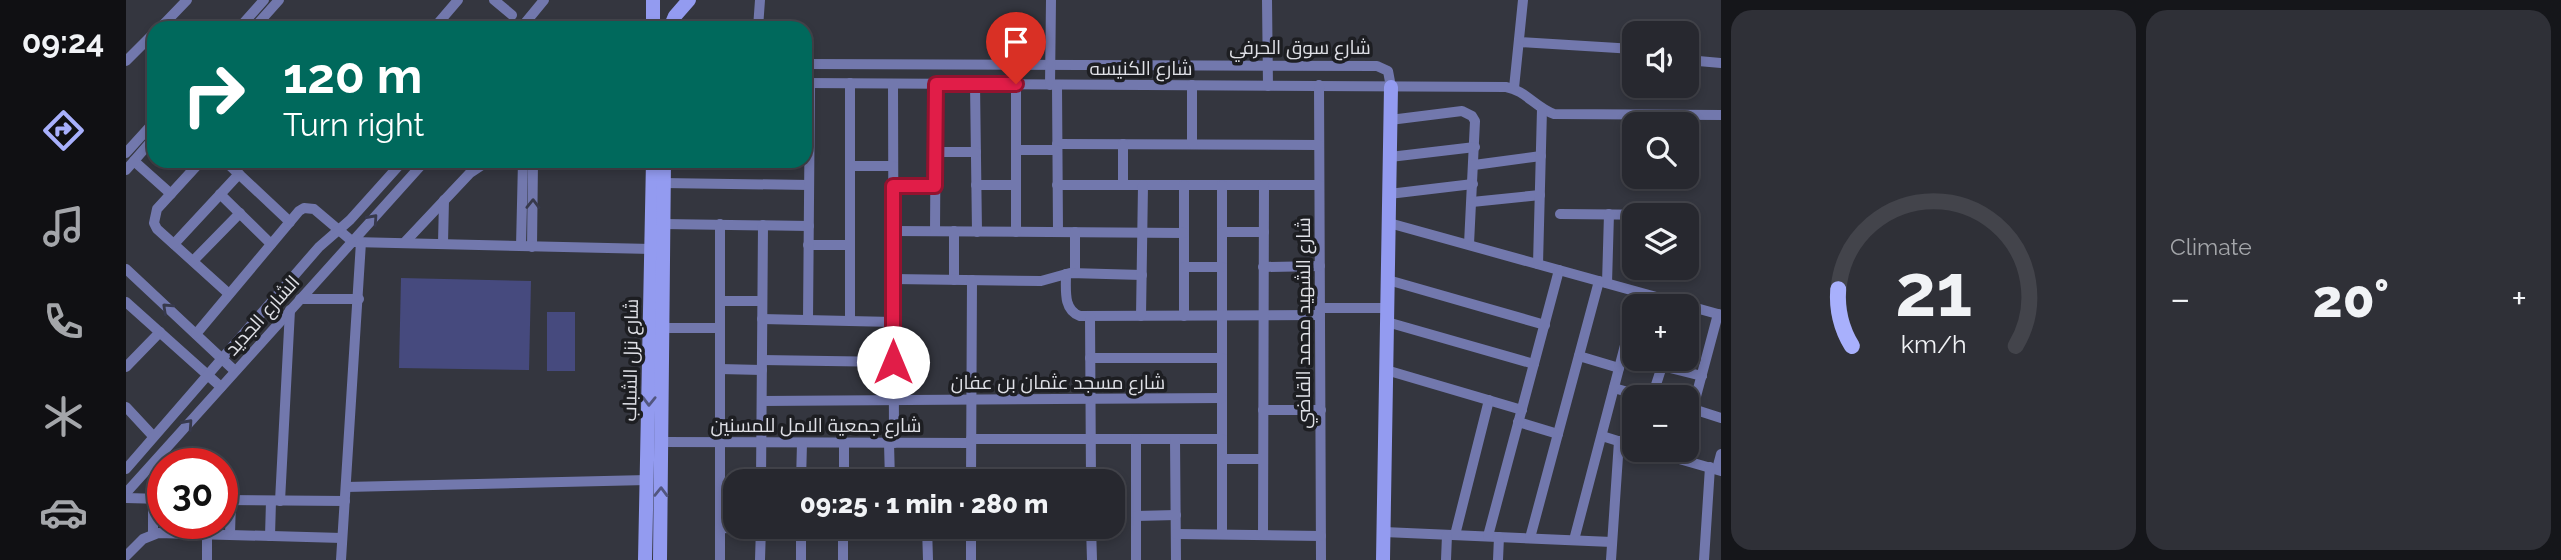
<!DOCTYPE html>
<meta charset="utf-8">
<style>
:root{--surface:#27282f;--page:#2f3037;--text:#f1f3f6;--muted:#a4a6aa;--line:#43444b;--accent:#a8b0fc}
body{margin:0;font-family:Raleway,Cairo,sans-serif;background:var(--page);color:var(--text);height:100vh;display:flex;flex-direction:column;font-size:26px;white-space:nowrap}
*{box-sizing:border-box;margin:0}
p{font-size:23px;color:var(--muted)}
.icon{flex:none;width:38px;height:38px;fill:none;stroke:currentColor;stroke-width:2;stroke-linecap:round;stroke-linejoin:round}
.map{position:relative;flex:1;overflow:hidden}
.panel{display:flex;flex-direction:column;gap:10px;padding:10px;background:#15161a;width:840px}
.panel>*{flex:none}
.banner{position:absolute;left:21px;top:21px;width:665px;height:147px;border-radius:21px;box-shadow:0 4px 10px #0003,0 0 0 2px var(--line);background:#00695c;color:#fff;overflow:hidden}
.fabs{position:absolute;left:1496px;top:21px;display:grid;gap:14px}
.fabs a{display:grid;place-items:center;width:77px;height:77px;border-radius:14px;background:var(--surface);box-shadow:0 4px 10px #0003,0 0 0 2px var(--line);font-size:35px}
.speed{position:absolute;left:21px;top:448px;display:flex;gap:14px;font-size:35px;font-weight:700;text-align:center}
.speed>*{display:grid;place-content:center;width:91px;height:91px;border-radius:50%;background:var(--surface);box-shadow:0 4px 10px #0003,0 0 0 2px var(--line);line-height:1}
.speed .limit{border:10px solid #d22;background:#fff;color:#111}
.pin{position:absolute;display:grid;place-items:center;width:60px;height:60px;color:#fff;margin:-72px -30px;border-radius:50% 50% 50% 0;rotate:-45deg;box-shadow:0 0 7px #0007}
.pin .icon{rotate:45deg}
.me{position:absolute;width:77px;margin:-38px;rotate:0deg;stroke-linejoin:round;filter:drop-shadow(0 0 5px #0008)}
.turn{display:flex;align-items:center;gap:24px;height:147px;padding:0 21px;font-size:32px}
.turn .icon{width:91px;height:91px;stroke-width:2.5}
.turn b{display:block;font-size:49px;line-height:60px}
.big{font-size:52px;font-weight:800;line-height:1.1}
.panel .card{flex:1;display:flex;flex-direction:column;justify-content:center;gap:10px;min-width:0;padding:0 24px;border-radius:21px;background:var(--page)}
.panel .dial{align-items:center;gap:0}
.dial svg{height:182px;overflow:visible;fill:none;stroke:var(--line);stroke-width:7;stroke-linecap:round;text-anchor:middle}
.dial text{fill:var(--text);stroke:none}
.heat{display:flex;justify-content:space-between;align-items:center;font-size:38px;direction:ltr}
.panel .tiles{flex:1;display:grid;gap:10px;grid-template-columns:repeat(2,1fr)}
.trip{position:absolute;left:597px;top:469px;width:402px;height:70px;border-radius:21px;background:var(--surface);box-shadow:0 4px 10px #0003,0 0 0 2px var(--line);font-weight:800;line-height:70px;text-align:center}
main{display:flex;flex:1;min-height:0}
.menu{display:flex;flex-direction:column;width:126px;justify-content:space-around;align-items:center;background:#101013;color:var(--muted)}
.menu .icon{width:49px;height:49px}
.menu .active{color:var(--accent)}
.menu b{font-size:32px;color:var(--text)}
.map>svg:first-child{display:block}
.green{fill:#464a7e}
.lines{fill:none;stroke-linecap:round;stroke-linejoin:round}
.street{stroke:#7278ad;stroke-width:10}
.secondary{stroke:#939bf0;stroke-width:14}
.oneway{stroke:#37394c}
.oneway2{stroke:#52567f}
.route-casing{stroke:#92132f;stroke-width:18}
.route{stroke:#e11d48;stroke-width:12}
.labels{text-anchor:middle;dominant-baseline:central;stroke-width:7;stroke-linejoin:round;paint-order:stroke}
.street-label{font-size:19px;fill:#dfe0e6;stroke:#1d1e22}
</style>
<main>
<nav class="menu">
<b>09:24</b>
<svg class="icon active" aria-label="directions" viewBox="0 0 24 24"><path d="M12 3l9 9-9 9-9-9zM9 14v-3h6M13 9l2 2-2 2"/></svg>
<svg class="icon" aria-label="music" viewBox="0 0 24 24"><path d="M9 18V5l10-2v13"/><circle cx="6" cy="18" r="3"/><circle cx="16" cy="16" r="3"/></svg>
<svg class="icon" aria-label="phone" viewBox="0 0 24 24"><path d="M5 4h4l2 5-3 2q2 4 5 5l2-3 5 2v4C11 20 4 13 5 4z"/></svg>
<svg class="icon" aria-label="climate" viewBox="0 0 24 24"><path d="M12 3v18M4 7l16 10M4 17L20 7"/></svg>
<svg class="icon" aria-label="car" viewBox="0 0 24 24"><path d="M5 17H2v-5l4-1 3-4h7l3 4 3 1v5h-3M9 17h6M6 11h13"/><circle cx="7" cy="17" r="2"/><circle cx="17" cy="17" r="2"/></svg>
</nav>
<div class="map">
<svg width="1595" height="560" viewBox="0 0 1595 560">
<rect width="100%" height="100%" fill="#34363f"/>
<g class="green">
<polygon points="275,278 405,281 403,370 273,368"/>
<rect x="421" y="312" width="28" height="59"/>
</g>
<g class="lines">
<g class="street">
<polyline points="368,0 386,15"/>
<polyline points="1141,0 1142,86"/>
<polyline points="34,28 61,0"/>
<polyline points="113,28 138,0"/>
<polyline points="128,28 153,0"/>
<polyline points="308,28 332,0"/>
<polyline points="395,28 418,0"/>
<polyline points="632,28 634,0"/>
<polyline points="1393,42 1508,49"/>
<polyline points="1561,60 1595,63"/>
<polyline points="0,61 28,33"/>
<polyline points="679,64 1251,66 1262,71 1265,87"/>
<path d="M 679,83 L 1380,87 C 1399,90 1410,108 1428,114 L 1595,115"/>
<polyline points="767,84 768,443"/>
<polyline points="849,84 851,232"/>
<polyline points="924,85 925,0"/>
<polyline points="931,85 932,232"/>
<polyline points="1193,85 1195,560"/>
<polyline points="1388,88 1397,0"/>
<polyline points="1264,120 1336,111 1346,116 1349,121 1343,244"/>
<polyline points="931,144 1193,145"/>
<polyline points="997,144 997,185"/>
<polyline points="1066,144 1066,85"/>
<polyline points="890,150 931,150"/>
<polyline points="809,152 850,152"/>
<polyline points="0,153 28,122"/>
<polyline points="1264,157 1349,147"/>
<polyline points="8,161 45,194"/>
<polyline points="75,161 31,209 28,223 31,229 103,294"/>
<polyline points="99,161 164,222"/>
<polyline points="1348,165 1415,156"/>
<polyline points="724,166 767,166"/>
<polyline points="0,170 28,138"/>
<polyline points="537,183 683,185"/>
<polyline points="850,185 890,185"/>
<polyline points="931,185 1193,185"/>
<polyline points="1058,185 1058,316"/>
<polyline points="1096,185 1096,534"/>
<polyline points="767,186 809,186"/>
<polyline points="94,194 145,244"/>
<polyline points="1263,194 1347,184"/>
<polyline points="1346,202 1414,195"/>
<polyline points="1434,214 1541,215"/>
<polyline points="1263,223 1595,315"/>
<polyline points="537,224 683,226"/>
<polyline points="767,231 1058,233"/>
<polyline points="809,231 810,84"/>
<polyline points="828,231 828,280"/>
<polyline points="890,232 890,84"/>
<polyline points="1096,232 1138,232"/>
<polyline points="279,242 344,173 362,161"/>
<polyline points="317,243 318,200"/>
<polyline points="48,244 113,174"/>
<polyline points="682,245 724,245"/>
<polyline points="395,246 397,161"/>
<polyline points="406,247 407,161"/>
<polyline points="67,261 114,213"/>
<polyline points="1412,264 1416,109"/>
<polyline points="1058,267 1096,267"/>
<polyline points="1137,267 1194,266"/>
<polyline points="0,269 109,371"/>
<polyline points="949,273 949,232"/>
<path d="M 940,274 C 940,290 937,310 954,316 L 1194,315"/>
<polyline points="767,279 915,281 944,273 1016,275"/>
<polyline points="1262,280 1419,325"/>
<polyline points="1481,283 1483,214"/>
<polyline points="174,299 233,299"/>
<polyline points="594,301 636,301"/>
<polyline points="0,302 95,387"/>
<polyline points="1194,308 1261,308"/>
<polyline points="964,316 965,481"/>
<polyline points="1015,316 1017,185"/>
<polyline points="636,319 767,322"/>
<polyline points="682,320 684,83"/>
<polyline points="724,321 724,83"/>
<polyline points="1261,322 1408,364"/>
<polyline points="536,328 594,328"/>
<polyline points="70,334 173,211 178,208 188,209 227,242 526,249"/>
<polyline points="1453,356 1493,368"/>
<polyline points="964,358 1096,358"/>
<polyline points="636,360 767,362"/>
<polyline points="1536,366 1576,376"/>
<polyline points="0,367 34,332"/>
<polyline points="594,369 636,370"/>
<polyline points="1260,370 1396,410"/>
<polyline points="1488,388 1519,397"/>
<polyline points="1526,397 1538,360"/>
<polyline points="636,401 1096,398"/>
<polyline points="0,407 27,436"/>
<polyline points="1567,409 1595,418"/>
<polyline points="1137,410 1195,410"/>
<polyline points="1392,422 1432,434"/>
<polyline points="1561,430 1592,314"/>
<polyline points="1476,436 1508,446"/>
<polyline points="845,439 1096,439"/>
<polyline points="1010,439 1010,560"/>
<polyline points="1049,439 1050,560"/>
<polyline points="535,442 845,443"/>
<polyline points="763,443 764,481"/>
<polyline points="1522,450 1595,471"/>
<polyline points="1096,459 1137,459"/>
<polyline points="0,469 193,247 224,220 277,161"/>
<polyline points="1591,469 1595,454"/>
<polyline points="635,481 637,225"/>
<polyline points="675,481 676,443"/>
<polyline points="718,481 718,443"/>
<polyline points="845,481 846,280"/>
<polyline points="220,487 521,480"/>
<polyline points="0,493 299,161"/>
<polyline points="0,498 37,499"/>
<polyline points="96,500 219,501"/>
<polyline points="154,501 164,310"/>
<polyline points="1010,516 1050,515"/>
<polyline points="801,527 802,560"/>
<polyline points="965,527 966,560"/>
<polyline points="594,528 635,529"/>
<polyline points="675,530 717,531"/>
<polyline points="1258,532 1486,542"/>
<polyline points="27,534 27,499"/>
<polyline points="104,534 105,500"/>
<polyline points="1050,534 1195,536"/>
<polyline points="1137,535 1138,185"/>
<polyline points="1329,535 1363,400"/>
<polyline points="144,536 145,501"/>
<polyline points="1362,536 1433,270"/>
<polyline points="1404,538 1473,281"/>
<polyline points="1448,540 1508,311"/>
<polyline points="0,556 17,539 32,533 216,538"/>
<polyline points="81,560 81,534"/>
<polyline points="215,560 235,242"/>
<polyline points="594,560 594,224"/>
<polyline points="634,560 635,527"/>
<polyline points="675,560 675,527"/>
<polyline points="717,560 717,527 845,527"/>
<polyline points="845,560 845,527"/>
<polyline points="1320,560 1321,535"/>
<polyline points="1372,560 1373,537"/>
<polyline points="1485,560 1493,441"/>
<polyline points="1578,560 1584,467"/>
</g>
<g class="secondary">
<polyline points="527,28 527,0"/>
<polyline points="544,28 549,16 563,0"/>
<polyline points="519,560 527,161"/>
<polyline points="534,560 538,161"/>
<polyline points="1257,560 1265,87"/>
</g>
</g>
<defs><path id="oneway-chevron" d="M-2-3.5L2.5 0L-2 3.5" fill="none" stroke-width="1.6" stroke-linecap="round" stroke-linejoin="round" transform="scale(1.75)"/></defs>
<g class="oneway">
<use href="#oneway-chevron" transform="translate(407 204) rotate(-89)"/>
<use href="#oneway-chevron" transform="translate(247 219) rotate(-48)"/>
<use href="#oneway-chevron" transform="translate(41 308) rotate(-137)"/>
<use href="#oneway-chevron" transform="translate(62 424) rotate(-48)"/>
</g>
<g class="oneway2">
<use href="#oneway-chevron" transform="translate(523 401) rotate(91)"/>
<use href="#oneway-chevron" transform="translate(535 492) rotate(-89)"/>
</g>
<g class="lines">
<g class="route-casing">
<polyline id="route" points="767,362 767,186 809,186 810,84 890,84"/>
</g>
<use href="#route" class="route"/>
</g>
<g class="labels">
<g class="street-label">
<text x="1174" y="47">شارع سوق الحرفي</text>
<text x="1015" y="68">شارع الكنيسه</text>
<text transform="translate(136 315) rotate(-48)">الشارع الجديد</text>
<text transform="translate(1177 323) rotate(-90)">شارع الشهيد محمد القاضي</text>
<text transform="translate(504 360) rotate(-89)">شارع نزل الشباب</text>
<text x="932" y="382">شارع مسجد عثمان بن عفان</text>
<text x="690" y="425">شارع جمعية الامل للمسنين</text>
</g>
</g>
</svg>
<div class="fabs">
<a><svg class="icon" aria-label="sound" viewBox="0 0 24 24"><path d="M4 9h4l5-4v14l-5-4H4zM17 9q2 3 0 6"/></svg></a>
<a><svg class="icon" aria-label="search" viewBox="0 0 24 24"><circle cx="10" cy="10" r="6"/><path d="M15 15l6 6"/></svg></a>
<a><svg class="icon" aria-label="layers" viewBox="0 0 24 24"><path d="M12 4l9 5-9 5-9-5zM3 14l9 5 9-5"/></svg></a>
<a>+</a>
<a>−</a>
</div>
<div class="speed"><div class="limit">30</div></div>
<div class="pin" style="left:890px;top:84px;background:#d93025"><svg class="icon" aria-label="arrive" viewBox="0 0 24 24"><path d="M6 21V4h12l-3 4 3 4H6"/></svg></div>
<svg class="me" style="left:767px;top:362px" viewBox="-20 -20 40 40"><circle r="19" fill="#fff"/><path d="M0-13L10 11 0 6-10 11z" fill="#e11d48"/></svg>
<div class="trip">09:25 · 1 min · 280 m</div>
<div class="banner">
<div class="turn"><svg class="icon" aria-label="right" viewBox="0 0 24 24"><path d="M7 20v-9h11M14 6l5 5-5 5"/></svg><div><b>120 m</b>Turn right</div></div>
</div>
</div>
<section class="panel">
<div class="tiles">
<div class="card dial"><svg viewBox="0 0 100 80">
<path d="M14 69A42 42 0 1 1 86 69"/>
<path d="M14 69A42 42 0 0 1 8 44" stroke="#a8b0fc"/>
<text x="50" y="56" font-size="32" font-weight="700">21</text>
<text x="50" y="72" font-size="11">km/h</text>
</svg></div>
<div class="card"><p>Climate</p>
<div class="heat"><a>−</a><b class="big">20°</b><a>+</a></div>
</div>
</div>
</section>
</main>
